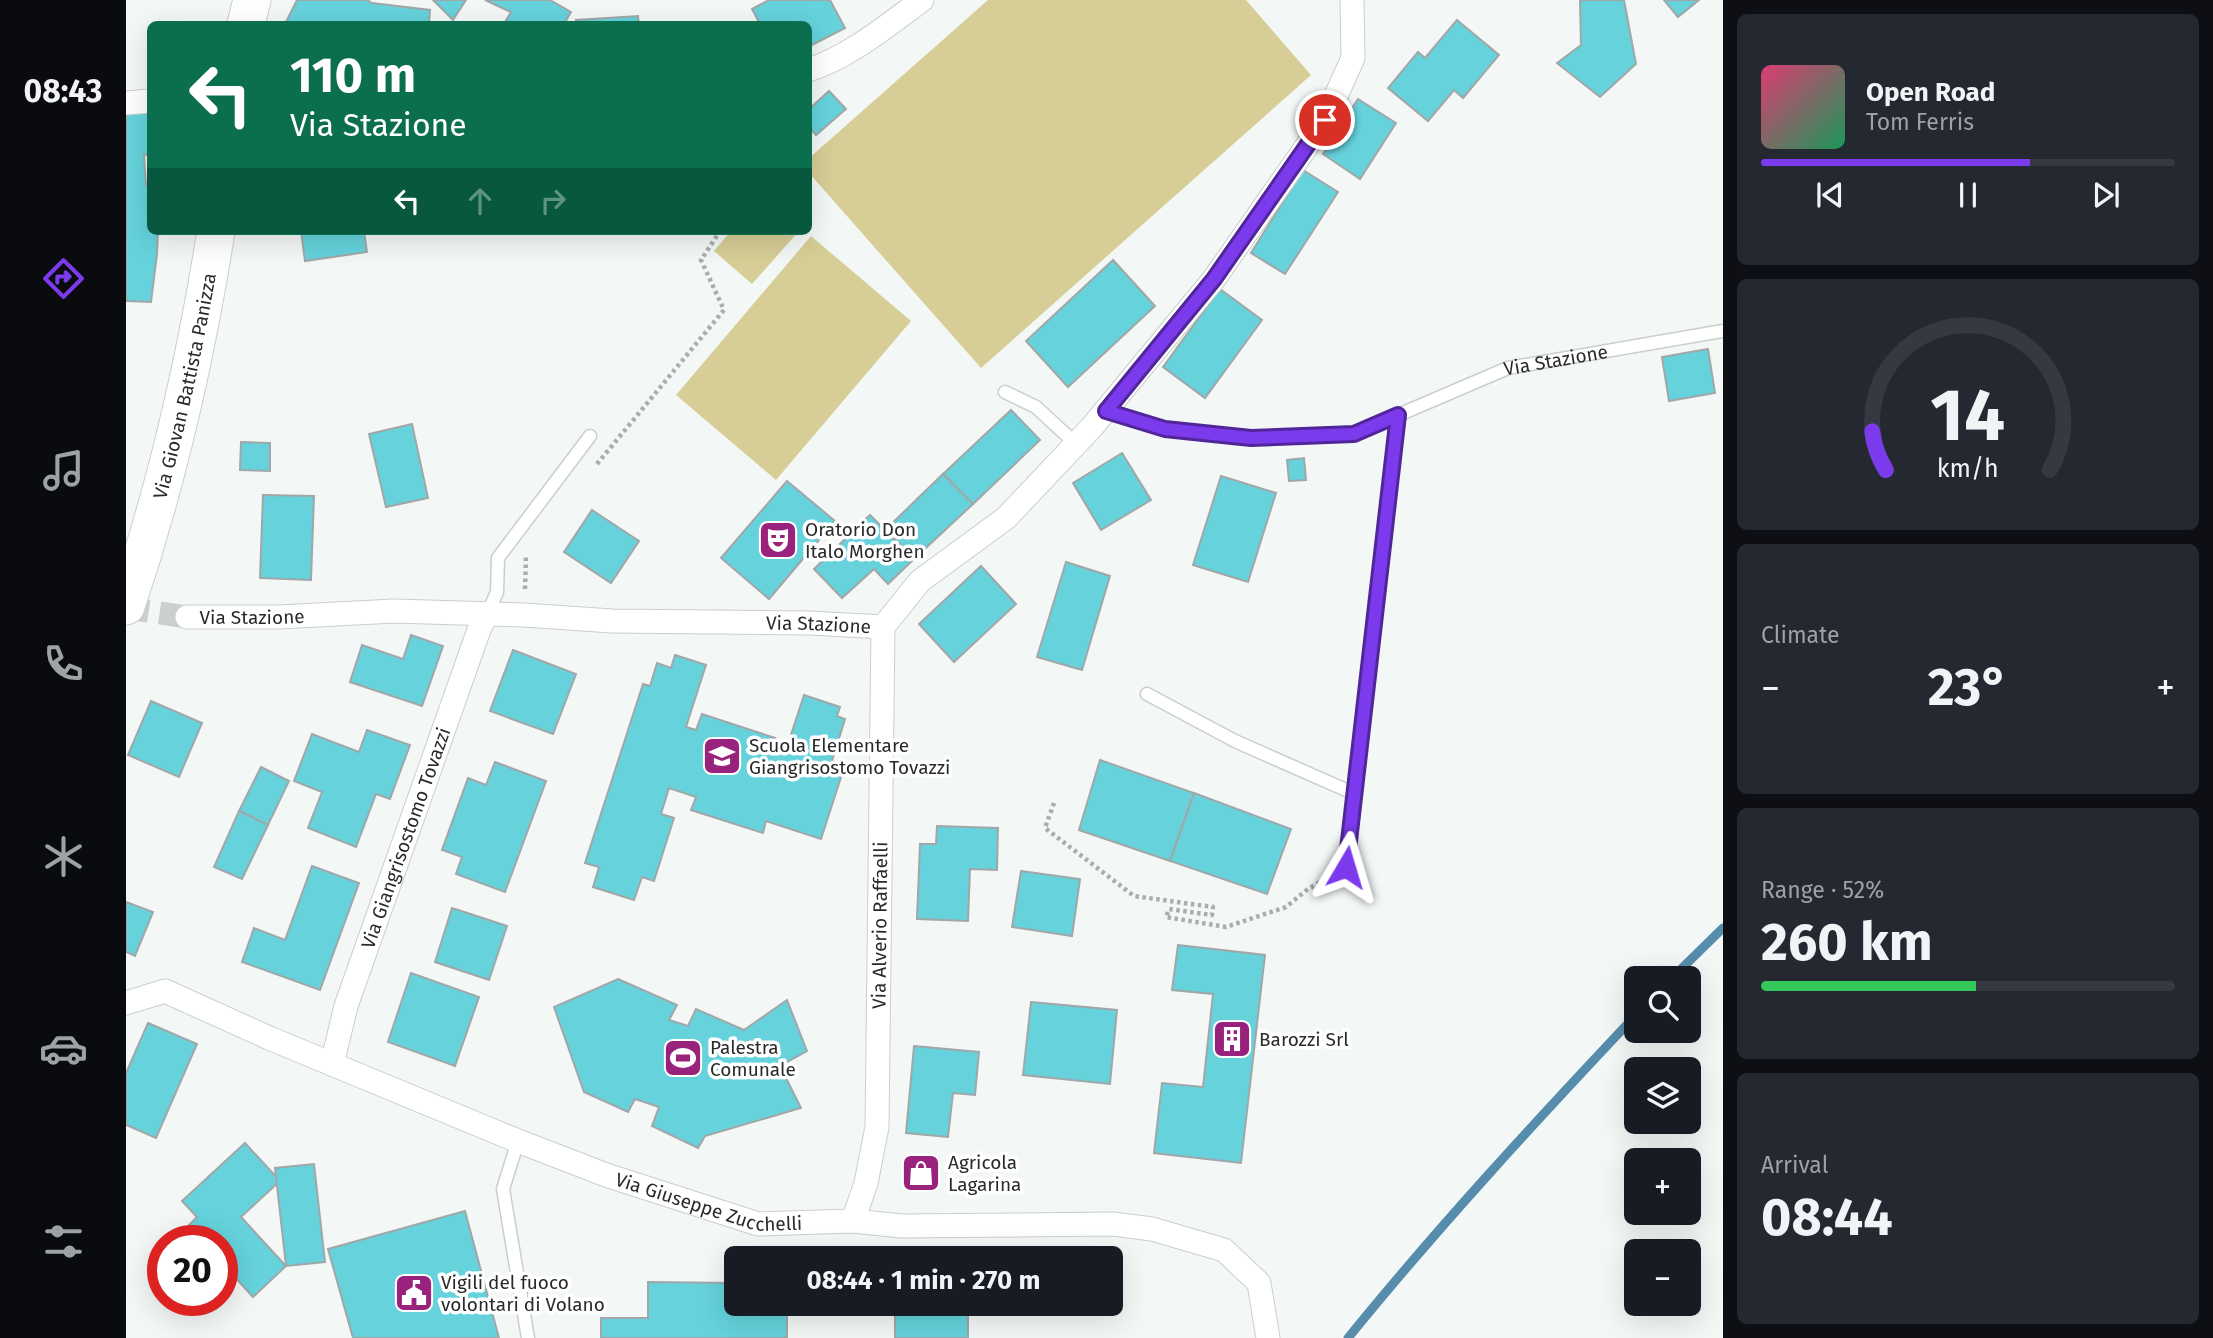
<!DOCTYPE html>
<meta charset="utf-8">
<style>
:root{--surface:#171b24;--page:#242831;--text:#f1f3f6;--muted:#9ea1a6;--line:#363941;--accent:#7c3aed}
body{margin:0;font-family:"Fira Sans",sans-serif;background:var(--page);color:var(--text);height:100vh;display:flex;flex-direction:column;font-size:26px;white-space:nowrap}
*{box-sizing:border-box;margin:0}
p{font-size:23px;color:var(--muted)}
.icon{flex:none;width:38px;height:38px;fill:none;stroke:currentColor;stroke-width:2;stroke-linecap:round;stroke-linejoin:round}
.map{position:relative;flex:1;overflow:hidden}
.drawer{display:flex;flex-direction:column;gap:14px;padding:14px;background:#0d0f14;width:490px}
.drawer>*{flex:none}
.top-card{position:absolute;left:21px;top:21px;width:665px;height:214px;border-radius:10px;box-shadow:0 7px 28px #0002;background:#0b6e4f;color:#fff;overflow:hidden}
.fabs{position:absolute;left:1498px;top:966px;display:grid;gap:14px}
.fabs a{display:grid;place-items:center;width:77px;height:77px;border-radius:10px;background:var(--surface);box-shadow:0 7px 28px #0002;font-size:35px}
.speed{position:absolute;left:21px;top:1225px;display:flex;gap:14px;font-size:35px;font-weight:700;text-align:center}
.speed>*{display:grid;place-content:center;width:91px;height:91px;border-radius:50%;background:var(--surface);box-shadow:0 7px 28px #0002;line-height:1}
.speed .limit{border:10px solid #d22;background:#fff;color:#111}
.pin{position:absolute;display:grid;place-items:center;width:60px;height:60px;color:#fff;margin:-30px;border:4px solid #fff;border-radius:50%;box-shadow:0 2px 7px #0007}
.me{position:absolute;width:77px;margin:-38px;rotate:7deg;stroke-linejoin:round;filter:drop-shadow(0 0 5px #0008)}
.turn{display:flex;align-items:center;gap:24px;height:147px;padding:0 28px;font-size:32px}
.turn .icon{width:91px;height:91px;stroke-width:2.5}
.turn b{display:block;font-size:49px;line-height:60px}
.lanes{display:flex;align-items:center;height:66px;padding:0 28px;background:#0003;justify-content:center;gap:35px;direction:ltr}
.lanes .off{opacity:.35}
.big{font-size:52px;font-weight:700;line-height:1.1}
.drawer .card{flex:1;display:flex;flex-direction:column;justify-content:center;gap:10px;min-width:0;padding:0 24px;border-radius:10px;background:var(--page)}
.drawer .dial{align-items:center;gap:0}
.dial svg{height:182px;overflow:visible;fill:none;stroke:var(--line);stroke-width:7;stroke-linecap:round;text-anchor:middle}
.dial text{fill:var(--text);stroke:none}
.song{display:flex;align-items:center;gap:21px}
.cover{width:84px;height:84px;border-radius:10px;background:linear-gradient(135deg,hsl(340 70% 55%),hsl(150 70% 35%))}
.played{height:7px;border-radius:4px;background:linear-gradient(90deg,var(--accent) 65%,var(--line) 65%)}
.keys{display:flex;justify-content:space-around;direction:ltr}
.heat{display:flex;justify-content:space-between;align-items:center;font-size:38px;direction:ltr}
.charge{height:10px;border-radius:5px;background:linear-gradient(90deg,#34c759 52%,var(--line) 0)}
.trip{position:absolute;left:598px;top:1246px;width:399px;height:70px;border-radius:10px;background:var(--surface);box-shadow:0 7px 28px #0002;font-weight:700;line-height:70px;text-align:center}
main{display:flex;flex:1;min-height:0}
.dock{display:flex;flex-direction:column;width:126px;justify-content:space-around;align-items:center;background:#090b0e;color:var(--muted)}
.dock .icon{width:49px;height:49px}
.dock .selected{color:var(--accent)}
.dock b{font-size:32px;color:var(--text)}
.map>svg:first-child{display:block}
.green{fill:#d6ce96}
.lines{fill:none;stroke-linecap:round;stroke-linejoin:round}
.stream{stroke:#568cac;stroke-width:9}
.building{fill:#65d2dc;stroke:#a1a7a8;stroke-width:2}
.street-tunnel{stroke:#cbcfcd;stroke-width:23;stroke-dasharray:23 11;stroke-linecap:butt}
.lane-casing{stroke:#c9cfcc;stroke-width:15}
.street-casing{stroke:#c9cfcc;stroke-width:25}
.primary-casing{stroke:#c9cfcc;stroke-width:39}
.path{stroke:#a9adac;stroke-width:4.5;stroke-dasharray:3.5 3.5;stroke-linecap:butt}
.lane{stroke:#fff;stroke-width:12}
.street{stroke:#fff;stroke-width:23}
.primary{stroke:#fff;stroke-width:37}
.route-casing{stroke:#51269a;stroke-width:18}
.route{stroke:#7c3aed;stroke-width:12}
.labels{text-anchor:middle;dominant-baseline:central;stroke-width:7;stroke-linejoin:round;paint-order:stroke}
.street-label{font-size:19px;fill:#292b2a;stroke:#fff}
.poi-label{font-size:19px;fill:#292b2a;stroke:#fff;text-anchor:start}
</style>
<main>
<nav class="dock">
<b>08:43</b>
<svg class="icon selected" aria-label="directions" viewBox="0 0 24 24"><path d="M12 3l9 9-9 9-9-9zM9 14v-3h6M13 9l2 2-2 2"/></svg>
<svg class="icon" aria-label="music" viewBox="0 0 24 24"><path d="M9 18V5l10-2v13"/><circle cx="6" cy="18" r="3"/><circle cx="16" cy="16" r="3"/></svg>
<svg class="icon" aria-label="phone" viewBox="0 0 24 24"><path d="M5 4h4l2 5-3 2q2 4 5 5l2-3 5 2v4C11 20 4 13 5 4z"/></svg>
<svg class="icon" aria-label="climate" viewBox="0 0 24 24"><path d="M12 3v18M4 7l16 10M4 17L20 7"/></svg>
<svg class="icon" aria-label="car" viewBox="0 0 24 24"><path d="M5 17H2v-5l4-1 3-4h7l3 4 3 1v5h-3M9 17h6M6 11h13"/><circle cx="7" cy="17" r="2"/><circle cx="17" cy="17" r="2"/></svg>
<svg class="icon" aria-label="filters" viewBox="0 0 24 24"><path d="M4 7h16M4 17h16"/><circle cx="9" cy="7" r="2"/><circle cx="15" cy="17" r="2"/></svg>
</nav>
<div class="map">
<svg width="1597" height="1338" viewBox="0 0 1597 1338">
<rect width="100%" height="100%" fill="#f3f8f6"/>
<g class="green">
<polygon points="862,0 1120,0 1185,75 855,368 683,173 682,159"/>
<polygon points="605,231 673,231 626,284 588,251"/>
<polygon points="685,236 785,321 650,480 550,395"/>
</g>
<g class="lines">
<g class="stream">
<polyline points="1546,978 1597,928"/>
<path d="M 1222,1338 C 1313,1226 1411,1120 1510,1015"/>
</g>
</g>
<g class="building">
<polygon points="171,0 241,0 246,3 304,10 303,24 159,24"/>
<polygon points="307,0 340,0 327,20"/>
<polygon points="359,0 424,0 445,12 438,24 378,24 385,12"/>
<polygon points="643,0 704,0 719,28 682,47 682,24 634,24 626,9"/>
<polygon points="1458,0 1498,0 1510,64 1474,97 1431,63 1455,45 1454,1"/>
<polygon points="1538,0 1573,0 1552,17"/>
<polygon points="512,16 513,24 450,24 450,20"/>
<polygon points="1331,20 1373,55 1337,98 1328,90 1302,121 1262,88 1292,52 1299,58"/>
<polygon points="703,91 720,109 690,135 682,126 682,110"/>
<polygon points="1232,99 1270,123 1234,179 1197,154"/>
<polygon points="24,106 24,154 18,155 20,185 24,186 24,231 32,231 31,254 25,302 0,301 0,108"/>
<polygon points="1177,170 1212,192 1159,274 1125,253"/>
<polygon points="175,231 238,231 241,252 179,261"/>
<polygon points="987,260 1029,306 942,387 900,341"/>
<polygon points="1094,289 1136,320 1079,398 1037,367"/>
<polygon points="1582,349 1589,393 1543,401 1536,357"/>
<polygon points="885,410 914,440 847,504 817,474"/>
<polygon points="286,424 302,498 260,507 243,434"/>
<polygon points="115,442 144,443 144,471 114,470"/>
<polygon points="996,453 1025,500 975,530 947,483"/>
<polygon points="1178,458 1180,480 1163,481 1161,460"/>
<polygon points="817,474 847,504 788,559 760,529"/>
<polygon points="1095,476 1150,493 1122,582 1067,565"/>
<polygon points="661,481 709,521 643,599 595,558"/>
<polygon points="137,495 188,496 185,580 134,578"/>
<polygon points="466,510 513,541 485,583 438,552"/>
<polygon points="744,515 788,559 762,584 748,569 716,598 688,569"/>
<polygon points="940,562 984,576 956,670 911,657"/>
<polygon points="855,566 890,604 828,662 793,624"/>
<polygon points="285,635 317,646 296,706 224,682 236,645 277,659"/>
<polygon points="387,650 450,674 427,734 364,711"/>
<polygon points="549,655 580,665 560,727 570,730 576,714 649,738 645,749 659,753 678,695 714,707 711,716 719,719 706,761 719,765 695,839 640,821 637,833 565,810 570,797 543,788 535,814 548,818 528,881 516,877 508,900 467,887 473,867 459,863 517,684 524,686 531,663 545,668"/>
<polygon points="25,701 76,723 53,777 2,755"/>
<polygon points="241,730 284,745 264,799 250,794 230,847 182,828 196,792 168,781 186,734 233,752"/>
<polygon points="974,760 1068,793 1044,861 953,830"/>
<polygon points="369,762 420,781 379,892 330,874 336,857 316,850 342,778 360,785"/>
<polygon points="135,767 163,781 142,825 113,811"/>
<polygon points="1068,793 1165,829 1141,894 1044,861"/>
<polygon points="113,811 142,825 116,879 88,867"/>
<polygon points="811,826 872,828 871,870 844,869 842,921 791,919 794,844 810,844"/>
<polygon points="186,866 233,883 194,990 116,962 128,928 159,940"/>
<polygon points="895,871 954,879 946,936 886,927"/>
<polygon points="0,902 27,912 9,956 0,952"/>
<polygon points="326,908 381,926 363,980 309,962"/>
<polygon points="1052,945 1139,955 1115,1163 1028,1153 1036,1083 1077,1087 1087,994 1046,990"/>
<polygon points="285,973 353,997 329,1066 262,1042"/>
<polygon points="492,979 551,1005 543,1020 562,1026 570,1009 618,1030 661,1000 681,1051 654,1066 675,1108 579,1136 572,1148 526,1126 533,1107 509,1099 502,1112 458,1092 428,1007"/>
<polygon points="905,1002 991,1010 984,1084 897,1075"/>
<polygon points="22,1023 71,1044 30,1138 0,1125 0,1073"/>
<polygon points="788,1046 853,1052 849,1095 827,1093 822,1137 780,1133"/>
<polygon points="119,1143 154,1181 115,1217 160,1266 127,1297 96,1263 96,1241 76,1241 62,1226 71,1217 56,1201"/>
<polygon points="188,1164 199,1262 160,1266 149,1168"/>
<polygon points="339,1211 373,1338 227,1338 202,1249"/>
<polygon points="522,1282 611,1283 611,1304 661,1304 661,1338 475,1338 475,1318 522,1318"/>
<polygon points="842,1313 842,1338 769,1338 769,1315"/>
</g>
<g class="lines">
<polyline class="street-tunnel" points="0,608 61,617"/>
<g class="lane-casing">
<g id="lane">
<polyline points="879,392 910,407 950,444"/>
<path id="s1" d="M 980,411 L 1039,429 L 1125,437 L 1228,434 L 1382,368 L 1597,331"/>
<polyline points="361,615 371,592 372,558 464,436"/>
<polyline points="1021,694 1109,741 1229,794"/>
<polyline points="1220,867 1272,415"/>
<polyline points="392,1141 377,1189 402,1338"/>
</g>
</g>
<g class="street-casing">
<g id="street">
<path d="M 682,70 C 722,58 762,25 796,0"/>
<polyline points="0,103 24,101"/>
<path id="s2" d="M 61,617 L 153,617 L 268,611 L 398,615 L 486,621 L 684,623 L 757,627"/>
<polyline points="757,627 794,581 880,518 966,427 1088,279 1199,120 1227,58 1226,0"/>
<path id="s3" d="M 0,1003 L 39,991 L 143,1038 L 392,1141 L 480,1175 L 632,1224 L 727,1221 L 775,1226 L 987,1224 L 1026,1229 L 1098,1250 L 1133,1283 L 1142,1338"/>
<path id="s4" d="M 206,1064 L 220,1006 L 354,627 L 361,615"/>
<path id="s5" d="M 727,1221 L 740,1183 L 751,1127 L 757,627"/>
</g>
</g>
<g class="primary-casing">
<g id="primary">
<polyline points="120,24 126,0"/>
<path id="s6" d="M 0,606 C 41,484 70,358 90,231"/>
</g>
</g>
<g class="path">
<polyline points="471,464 598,310 575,260 594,231"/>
<polyline points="399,589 400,556"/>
<polyline points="928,803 919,828 1008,896 1087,907 1086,915 1043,909 1040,917 1100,927 1160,907 1182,889 1203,877"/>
</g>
<use href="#lane" class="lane"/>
<use href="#street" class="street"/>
<use href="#primary" class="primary"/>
</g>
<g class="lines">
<g class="route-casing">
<polyline id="route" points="1199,120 1088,279 980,411 1039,429 1125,438 1228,434 1272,415 1220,867"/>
</g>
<use href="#route" class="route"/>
</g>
<defs>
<g id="theatre-square" transform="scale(2.0125)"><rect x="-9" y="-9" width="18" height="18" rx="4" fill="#99227c" stroke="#fff"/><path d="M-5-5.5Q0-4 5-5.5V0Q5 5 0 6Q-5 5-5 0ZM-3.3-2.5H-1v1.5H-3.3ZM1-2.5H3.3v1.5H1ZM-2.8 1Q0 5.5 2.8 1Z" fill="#fff"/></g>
<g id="school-square" transform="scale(2.0125)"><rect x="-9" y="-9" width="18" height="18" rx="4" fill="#99227c" stroke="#fff"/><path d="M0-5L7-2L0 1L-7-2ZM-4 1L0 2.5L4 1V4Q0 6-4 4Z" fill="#fff"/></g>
<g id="building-square" transform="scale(2.0125)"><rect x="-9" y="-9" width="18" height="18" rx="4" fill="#99227c" stroke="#fff"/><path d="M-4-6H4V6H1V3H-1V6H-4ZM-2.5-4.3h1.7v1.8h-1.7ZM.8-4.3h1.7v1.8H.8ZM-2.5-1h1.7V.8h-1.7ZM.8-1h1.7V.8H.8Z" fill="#fff"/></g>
<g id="stadium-square" transform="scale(2.0125)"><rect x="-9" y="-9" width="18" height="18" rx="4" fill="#99227c" stroke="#fff"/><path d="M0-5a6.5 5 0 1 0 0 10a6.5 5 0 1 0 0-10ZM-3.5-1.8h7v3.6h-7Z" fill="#fff"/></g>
<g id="shop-square" transform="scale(2.0125)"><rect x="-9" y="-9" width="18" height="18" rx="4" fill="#99227c" stroke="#fff"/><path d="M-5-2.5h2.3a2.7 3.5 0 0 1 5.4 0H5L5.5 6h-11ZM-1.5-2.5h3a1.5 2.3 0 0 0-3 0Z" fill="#fff"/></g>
<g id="civic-square" transform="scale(2.0125)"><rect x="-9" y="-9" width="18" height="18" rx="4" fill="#99227c" stroke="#fff"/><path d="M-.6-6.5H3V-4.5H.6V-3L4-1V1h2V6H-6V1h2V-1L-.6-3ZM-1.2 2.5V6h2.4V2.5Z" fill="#fff"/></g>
</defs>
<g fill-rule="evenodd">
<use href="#theatre-square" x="652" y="540"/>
<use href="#school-square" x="596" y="756"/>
<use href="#building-square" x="1106" y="1039"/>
<use href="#stadium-square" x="557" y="1058"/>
<use href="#shop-square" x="795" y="1173"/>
<use href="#civic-square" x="288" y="1293"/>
</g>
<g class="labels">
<g class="street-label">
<text stroke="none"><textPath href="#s1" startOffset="467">Via Stazione</textPath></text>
<text stroke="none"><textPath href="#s6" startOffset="228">Via Giovan Battista Panizza</textPath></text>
<text stroke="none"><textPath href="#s2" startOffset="65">Via Stazione</textPath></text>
<text stroke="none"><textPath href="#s2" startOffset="632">Via Stazione</textPath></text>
<text stroke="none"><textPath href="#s4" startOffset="238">Via Giangrisostomo Tovazzi</textPath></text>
<text stroke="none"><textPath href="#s5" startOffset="299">Via Alverio Raffaelli</textPath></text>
<text stroke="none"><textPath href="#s3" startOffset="626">Via Giuseppe Zucchelli</textPath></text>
</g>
<g class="poi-label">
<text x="679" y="529">Oratorio Don<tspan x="679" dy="22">Italo Morghen</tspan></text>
<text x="623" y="745">Scuola Elementare<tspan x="623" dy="22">Giangrisostomo Tovazzi</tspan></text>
<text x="1133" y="1039">Barozzi Srl</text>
<text x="584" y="1047">Palestra<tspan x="584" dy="22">Comunale</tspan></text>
<text x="822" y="1162">Agricola<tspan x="822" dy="22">Lagarina</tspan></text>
<text x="315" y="1282">Vigili del fuoco<tspan x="315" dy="22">volontari di Volano</tspan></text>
</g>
</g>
</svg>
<div class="fabs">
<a><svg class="icon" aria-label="search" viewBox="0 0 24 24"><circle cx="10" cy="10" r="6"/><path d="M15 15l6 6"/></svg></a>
<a><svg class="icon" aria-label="layers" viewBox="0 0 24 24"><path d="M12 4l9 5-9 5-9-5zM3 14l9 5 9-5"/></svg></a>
<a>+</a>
<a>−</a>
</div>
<div class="speed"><div class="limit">20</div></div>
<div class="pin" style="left:1199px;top:120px;background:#d93025"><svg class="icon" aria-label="arrive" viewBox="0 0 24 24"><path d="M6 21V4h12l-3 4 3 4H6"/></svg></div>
<svg class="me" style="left:1220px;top:867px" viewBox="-20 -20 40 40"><path d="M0-17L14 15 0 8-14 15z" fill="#7c3aed" stroke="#fff" stroke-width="4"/></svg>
<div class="trip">08:44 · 1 min · 270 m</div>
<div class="top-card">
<div class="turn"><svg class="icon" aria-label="left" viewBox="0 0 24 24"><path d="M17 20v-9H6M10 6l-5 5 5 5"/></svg><div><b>110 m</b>Via Stazione</div></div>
<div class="lanes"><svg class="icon" aria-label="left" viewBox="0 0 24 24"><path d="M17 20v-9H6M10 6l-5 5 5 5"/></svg><svg class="icon off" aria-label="ahead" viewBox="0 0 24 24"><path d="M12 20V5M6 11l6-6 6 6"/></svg><svg class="icon off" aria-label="right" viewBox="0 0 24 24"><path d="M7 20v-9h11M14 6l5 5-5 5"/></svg></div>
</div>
</div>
<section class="drawer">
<div class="card">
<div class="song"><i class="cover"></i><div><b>Open Road</b><p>Tom Ferris</p></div></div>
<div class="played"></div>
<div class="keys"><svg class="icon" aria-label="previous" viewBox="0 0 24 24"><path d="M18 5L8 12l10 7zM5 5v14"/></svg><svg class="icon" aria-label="pause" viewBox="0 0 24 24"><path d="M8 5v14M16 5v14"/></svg><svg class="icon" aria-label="next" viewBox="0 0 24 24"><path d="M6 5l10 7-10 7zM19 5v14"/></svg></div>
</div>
<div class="card dial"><svg viewBox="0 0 100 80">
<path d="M14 69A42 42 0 1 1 86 69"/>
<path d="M14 69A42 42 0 0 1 8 52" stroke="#7c3aed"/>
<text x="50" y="56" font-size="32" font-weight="700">14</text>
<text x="50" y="72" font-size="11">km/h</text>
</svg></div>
<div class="card"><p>Climate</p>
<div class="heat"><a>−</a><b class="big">23°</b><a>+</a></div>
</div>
<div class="card"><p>Range · 52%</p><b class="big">260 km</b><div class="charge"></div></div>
<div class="card"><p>Arrival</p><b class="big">08:44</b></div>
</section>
</main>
